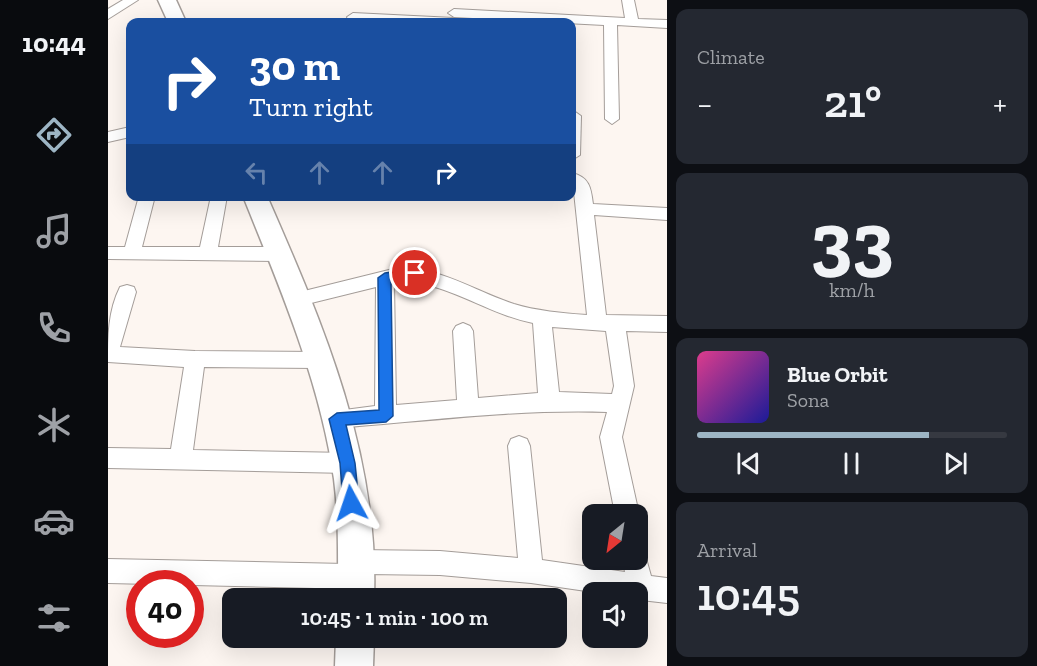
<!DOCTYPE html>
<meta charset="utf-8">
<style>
:root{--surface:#171b24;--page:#242831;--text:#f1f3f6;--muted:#9ea1a6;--line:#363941;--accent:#9db5c4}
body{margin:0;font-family:"Zilla Slab",serif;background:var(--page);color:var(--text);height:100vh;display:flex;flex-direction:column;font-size:22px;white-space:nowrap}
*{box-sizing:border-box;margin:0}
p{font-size:20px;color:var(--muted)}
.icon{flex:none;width:33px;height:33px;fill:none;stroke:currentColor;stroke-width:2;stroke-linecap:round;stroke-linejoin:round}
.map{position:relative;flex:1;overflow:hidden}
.sheet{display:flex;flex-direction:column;gap:9px;padding:9px;background:#0d0f14;width:370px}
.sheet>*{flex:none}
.top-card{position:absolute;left:18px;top:18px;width:450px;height:183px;border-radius:12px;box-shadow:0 6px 24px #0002;background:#1a4fa0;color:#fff;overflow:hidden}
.needle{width:39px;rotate:210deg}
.fabs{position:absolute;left:474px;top:504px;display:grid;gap:12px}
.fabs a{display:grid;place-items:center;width:66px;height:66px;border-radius:12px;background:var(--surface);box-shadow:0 6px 24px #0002;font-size:30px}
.speed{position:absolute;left:18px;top:570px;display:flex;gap:12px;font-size:30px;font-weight:700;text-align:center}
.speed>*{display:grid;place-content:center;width:78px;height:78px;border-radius:50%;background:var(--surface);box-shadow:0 6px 24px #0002;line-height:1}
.speed .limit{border:9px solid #d22;background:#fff;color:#111}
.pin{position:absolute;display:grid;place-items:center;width:51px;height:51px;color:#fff;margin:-26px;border:3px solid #fff;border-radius:50%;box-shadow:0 2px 6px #0007}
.me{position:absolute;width:66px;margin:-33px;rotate:355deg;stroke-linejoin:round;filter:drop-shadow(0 0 4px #0008)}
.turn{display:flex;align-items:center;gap:21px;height:126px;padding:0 24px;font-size:27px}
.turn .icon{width:78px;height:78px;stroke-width:2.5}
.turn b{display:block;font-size:42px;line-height:51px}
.lanes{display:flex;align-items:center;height:57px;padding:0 24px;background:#0003;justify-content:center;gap:30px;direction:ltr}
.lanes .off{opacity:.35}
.big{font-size:45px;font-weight:600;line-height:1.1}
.sheet .card{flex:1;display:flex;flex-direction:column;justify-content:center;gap:9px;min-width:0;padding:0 21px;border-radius:12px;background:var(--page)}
.sheet .dial{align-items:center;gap:0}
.dial b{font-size:78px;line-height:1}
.song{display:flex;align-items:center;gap:18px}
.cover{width:72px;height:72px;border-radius:9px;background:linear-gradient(135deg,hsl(330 70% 55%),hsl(240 70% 35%))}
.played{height:6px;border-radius:3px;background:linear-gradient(90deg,var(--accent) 75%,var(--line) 75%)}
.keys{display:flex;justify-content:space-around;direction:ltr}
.heat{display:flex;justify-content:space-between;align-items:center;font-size:33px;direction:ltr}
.trip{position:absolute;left:114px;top:588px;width:345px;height:60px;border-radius:12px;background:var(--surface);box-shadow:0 6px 24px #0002;font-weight:600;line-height:60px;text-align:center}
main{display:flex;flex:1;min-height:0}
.tab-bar{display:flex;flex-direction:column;width:108px;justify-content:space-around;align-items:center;background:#090b0e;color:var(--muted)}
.tab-bar .icon{width:42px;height:42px}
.tab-bar .on{color:var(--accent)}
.tab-bar b{font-size:27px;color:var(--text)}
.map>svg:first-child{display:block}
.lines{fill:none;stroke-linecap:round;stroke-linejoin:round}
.street-casing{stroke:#a49d99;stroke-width:2}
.secondary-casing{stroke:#a49d99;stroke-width:3}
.street{fill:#fff;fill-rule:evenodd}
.secondary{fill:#fff;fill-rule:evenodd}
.route{fill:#1a73e8;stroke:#114b97;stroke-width:1.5}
</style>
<main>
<nav class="tab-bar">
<b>10:44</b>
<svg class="icon on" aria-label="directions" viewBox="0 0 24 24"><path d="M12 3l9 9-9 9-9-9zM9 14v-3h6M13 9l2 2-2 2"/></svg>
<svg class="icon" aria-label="music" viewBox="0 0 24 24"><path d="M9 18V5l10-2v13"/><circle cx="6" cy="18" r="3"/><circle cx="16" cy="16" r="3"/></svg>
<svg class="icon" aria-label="phone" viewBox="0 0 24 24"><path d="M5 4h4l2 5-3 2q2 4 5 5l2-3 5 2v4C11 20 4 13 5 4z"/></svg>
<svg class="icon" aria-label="climate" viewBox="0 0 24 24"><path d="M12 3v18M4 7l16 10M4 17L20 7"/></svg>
<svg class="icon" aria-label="car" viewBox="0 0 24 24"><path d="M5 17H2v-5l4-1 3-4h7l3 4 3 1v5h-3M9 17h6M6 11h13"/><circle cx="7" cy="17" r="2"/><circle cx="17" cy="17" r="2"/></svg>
<svg class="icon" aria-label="filters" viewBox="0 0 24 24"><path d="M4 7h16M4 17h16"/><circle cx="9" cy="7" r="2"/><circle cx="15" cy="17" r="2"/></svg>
</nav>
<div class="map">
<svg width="559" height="666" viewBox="0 0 559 666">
<rect width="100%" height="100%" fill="#fdf6f1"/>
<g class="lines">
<g class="street-casing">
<g id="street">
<polygon points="15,0 30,0 0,19 0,9"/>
<polygon points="514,0 526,0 530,19 559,20 559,28 509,25 511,119 504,124 497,119 496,25 346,17 340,13 346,9 517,18"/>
<polygon points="245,13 346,18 352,22 240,20 239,17"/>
<polygon points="466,111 473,116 472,155 464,160 464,112"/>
<polygon points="22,127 22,137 0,142 0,132"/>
<path d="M 464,173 C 481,177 483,187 485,204 L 559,208 L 559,220 L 486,215 L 498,315 L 559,316 L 559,332 L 518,331 L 526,386 L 514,437 L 531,514 L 530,517 L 530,514 L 507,514 L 492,437 L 499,412 C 408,409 319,421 229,428 L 221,426 L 218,419 L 221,412 L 267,406 L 268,287 L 191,306 L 184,304 L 182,299 L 184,294 L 293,267 C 335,269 367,291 406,304 C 429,311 454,313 479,315 ZM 293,281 C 341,283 379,314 425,323 L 430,393 L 370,398 L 365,331 L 362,326 L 355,323 L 348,326 L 345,331 L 349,400 L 288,405 L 286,283 ZM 444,327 L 498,331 L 506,386 L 504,394 L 451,392 Z"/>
<polygon points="31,196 47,196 34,247 92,247 103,196 119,196 110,247 171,247 177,249 180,254 177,259 171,261 0,259 0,247 17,247"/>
<path d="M 19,285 L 26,287 L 28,292 L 12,347 L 87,351 L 211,352 L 218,354 L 221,360 L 218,366 L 211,368 L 96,367 L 85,450 L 240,453 L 248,456 L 251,463 L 248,470 L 240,473 L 0,468 L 0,448 L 63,449 L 76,367 L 0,362 C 0,336 0,311 12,287 Z"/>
<polygon points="411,436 419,439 422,446 434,560 517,572 515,560 530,560 530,549 536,551 543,576 559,578 559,603 533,600 530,599 530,592 485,592 423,583 332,575 259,574 257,586 248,589 0,583 0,559 238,564 240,553 249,550 332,551 410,558 400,446 403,439"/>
</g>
</g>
<g class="secondary-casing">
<g id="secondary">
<polygon points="50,0 68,0 78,22 60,22"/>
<path d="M 135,196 L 159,196 C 216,326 271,455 266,598 L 230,598 C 230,558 231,519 226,479 C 212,381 172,288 135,196 Z"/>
<polygon points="228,638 266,638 265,666 227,666"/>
</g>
</g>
<use href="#street" class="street"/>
<use href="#secondary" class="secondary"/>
</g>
<polygon class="route" points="307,269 312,270 312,277 283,282 285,416 278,422 238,425 247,463 251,503 249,508 243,511 238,508 235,503 232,463 221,419 229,413 271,410 270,278 277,273"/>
</svg>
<div class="fabs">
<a><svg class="needle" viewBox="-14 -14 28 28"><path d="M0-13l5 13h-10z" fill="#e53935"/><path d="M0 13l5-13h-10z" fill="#9ea1a6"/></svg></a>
<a><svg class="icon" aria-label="sound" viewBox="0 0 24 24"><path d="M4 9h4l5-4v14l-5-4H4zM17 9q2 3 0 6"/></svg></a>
</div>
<div class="speed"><div class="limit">40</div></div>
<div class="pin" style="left:307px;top:273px;background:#d93025"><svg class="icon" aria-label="arrive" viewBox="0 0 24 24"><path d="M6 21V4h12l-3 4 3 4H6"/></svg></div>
<svg class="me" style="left:243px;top:503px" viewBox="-20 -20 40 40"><path d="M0-17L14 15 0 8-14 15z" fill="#1a73e8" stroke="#fff" stroke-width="4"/></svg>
<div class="trip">10:45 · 1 min · 100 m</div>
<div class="top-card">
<div class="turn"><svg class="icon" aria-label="right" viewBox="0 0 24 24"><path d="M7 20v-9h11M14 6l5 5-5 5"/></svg><div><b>30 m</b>Turn right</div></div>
<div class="lanes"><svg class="icon off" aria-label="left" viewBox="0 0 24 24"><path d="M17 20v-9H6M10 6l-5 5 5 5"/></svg><svg class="icon off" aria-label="ahead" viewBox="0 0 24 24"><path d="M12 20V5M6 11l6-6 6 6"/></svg><svg class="icon off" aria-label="ahead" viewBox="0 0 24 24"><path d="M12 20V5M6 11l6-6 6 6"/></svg><svg class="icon" aria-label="right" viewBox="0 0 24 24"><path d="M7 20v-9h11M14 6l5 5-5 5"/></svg></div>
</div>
</div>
<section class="sheet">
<div class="card"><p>Climate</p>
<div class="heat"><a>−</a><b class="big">21°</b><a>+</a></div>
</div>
<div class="card dial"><b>33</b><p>km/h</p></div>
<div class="card">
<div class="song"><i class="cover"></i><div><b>Blue Orbit</b><p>Sona</p></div></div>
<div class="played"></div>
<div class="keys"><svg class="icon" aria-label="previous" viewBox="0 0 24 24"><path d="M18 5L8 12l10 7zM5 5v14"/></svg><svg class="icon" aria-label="pause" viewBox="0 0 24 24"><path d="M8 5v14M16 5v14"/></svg><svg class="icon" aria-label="next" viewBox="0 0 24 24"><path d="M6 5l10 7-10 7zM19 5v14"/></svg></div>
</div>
<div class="card"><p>Arrival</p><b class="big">10:45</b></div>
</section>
</main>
